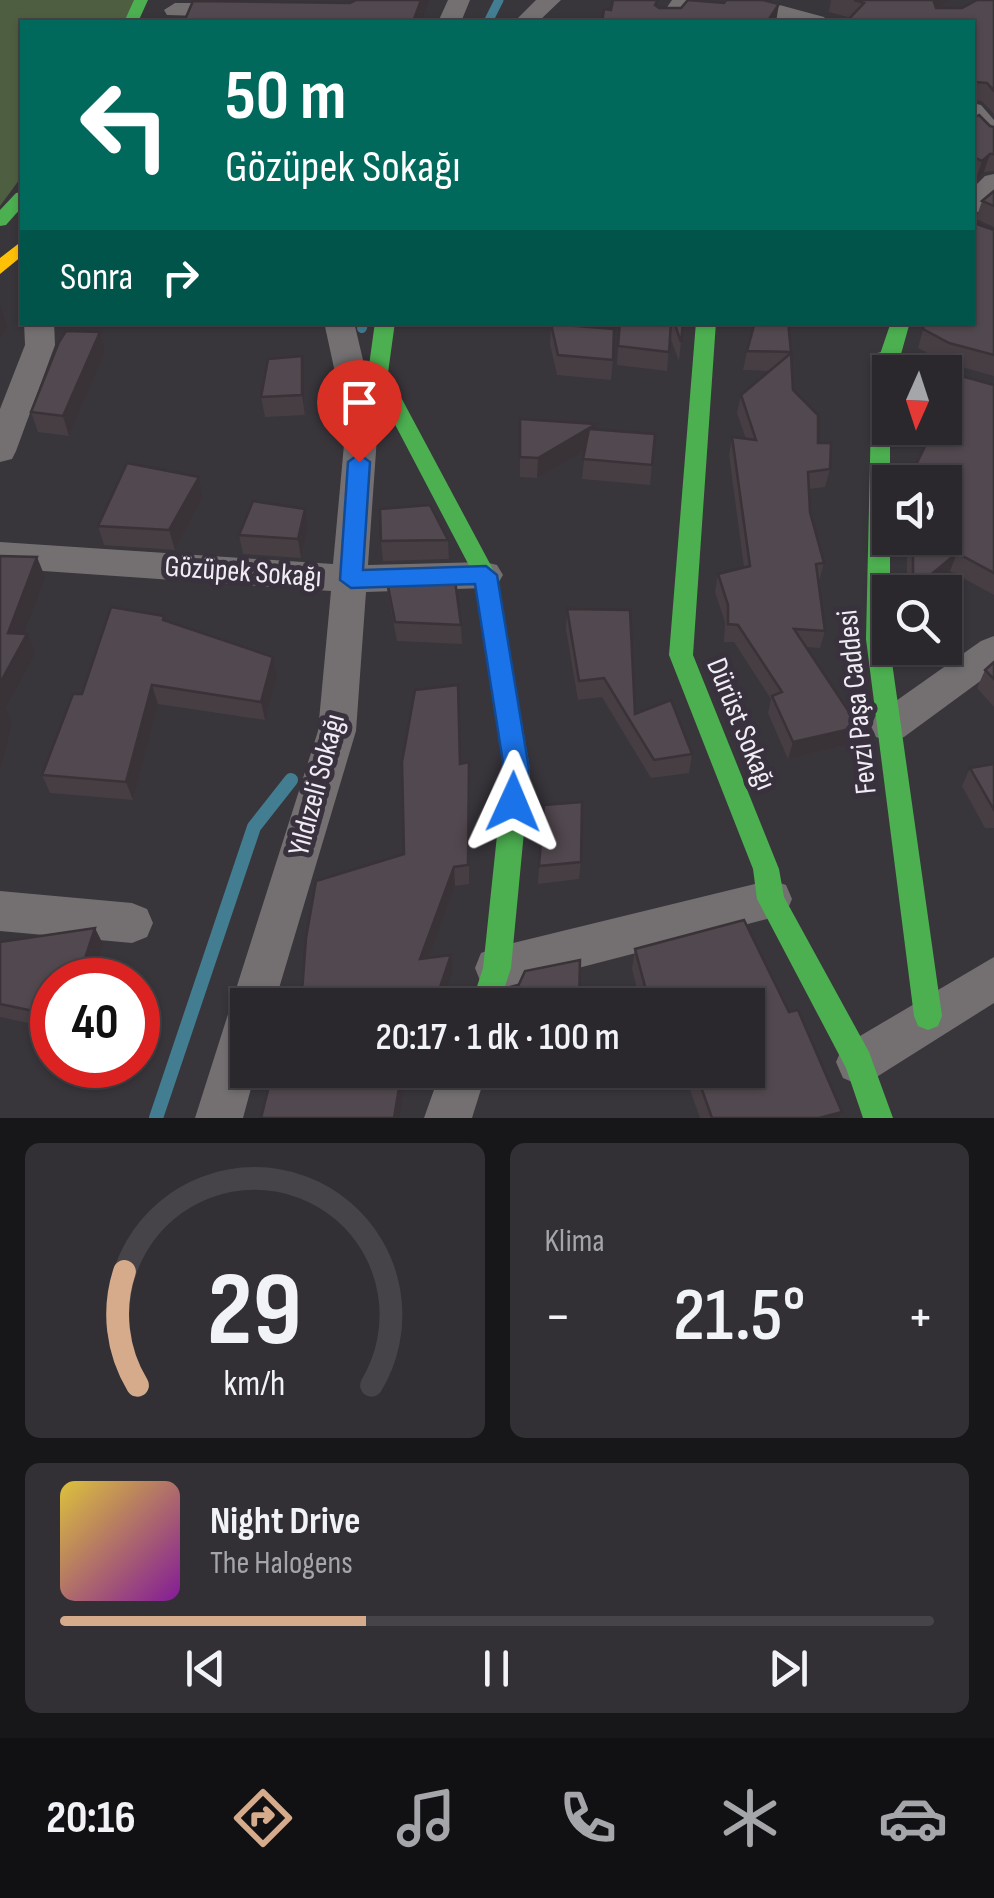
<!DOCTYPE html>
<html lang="tr">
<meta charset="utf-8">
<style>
:root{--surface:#2a282c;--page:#323034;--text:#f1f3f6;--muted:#a5a6a9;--line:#464448;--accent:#d6ab8b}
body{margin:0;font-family:"Sofia Sans Condensed",sans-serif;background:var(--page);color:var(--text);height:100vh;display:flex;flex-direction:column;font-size:38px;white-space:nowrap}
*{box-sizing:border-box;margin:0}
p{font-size:32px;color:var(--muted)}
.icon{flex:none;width:55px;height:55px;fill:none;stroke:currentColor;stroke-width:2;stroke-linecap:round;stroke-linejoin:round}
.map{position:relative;height:1118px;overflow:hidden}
.sheet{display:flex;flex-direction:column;gap:25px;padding:25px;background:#171618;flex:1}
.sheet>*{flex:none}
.guide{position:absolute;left:20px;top:20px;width:955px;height:305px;border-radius:0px;box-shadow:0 2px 8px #0004,0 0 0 2px var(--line);background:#00695c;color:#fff;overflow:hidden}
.needle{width:65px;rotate:183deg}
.controls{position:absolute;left:872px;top:355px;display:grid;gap:20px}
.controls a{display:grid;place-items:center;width:90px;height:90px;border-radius:0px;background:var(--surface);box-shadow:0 2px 8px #0004,0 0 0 2px var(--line);font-size:50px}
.speed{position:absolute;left:30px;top:958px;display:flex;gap:20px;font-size:50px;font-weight:700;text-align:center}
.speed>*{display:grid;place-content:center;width:130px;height:130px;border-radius:50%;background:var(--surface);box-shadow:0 2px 8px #0004,0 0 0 2px var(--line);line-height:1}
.speed .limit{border:15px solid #d22;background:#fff;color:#111}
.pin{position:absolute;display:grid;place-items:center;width:85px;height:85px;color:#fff;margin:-102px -42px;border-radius:50% 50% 50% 0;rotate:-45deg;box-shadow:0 0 10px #0007}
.pin .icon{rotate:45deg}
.me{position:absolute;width:110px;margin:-55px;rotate:1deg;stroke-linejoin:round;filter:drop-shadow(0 0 8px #0008)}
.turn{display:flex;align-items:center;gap:35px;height:210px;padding:0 40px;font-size:45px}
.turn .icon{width:130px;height:130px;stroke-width:2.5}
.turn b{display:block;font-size:70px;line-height:85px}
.then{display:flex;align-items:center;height:95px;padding:0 40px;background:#0003;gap:20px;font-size:38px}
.big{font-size:75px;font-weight:600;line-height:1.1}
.sheet .widget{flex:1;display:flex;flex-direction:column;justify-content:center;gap:15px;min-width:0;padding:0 35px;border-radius:15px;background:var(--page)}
.sheet .dial{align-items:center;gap:0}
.dial svg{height:260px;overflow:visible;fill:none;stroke:var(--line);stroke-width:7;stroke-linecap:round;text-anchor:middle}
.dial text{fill:var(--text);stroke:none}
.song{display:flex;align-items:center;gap:30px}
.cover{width:120px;height:120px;border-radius:15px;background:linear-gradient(135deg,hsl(50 70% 55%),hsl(290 70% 35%))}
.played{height:10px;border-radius:5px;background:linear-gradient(90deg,var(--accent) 35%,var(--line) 35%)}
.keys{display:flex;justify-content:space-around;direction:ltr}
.heat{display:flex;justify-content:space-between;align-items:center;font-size:55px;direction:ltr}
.sheet .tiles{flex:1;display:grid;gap:25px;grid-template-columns:1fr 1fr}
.widget:last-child{grid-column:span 2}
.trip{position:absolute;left:230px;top:988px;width:535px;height:100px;border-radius:0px;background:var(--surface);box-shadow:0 2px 8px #0004,0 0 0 2px var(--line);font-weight:600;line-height:100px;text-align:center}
.dock{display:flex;height:160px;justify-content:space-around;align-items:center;background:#111012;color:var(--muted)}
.dock .icon{width:70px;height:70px}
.dock .on{color:var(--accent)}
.dock b{font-size:45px;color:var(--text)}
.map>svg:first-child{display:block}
.green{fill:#4e5f41}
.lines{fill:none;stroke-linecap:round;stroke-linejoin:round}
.stream-far2{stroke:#427d91;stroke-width:9}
.stream-far1{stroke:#427d91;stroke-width:10}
.stream{stroke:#427d91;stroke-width:14}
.street{fill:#747071;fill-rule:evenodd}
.fast{fill:#4caf50;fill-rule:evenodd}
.slow{fill:#ffc107;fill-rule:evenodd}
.wall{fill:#473e44}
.shaded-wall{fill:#393237}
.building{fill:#52484f;stroke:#393237;stroke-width:2.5}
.route{fill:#1a73e8;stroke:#114b97;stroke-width:2.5}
.labels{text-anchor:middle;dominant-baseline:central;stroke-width:10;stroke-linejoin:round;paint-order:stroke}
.street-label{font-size:30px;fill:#f0ecf4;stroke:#39323e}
</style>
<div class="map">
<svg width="994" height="1118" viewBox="0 0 994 1118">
<rect width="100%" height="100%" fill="#38353b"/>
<polygon class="green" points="0,0 135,0 124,22 22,22 22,176 0,206"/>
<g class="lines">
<polyline class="stream-far2" points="488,22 499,0"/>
<polyline class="stream-far1" points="362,328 363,322"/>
<polyline class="stream" points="156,1118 254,827 291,780"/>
<g class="street">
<polygon points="448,0 470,0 461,22 438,22"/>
<polygon points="536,0 561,0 538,22 514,22"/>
<polygon points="672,0 695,0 679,22 657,22"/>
<polygon points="724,0 761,0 824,17 828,22 792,22 727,5"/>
<polygon points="175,3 236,3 247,10 236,17 167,15 164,10"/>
<path d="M 972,103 L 981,105 L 994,120 L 994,144 C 973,138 972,121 972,103 Z"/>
<polygon points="994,174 994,198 982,211 972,213 972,189 985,176"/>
<polygon points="24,322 54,322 55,345 16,451 12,459 0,462 0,409 25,345"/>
<polygon points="324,322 354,322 378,423 368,565 485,562 497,565 503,575 497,585 485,588 366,592 356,731 274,1005 248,1005 248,1070 256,1070 243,1118 195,1118 318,731 331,591 0,568 0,542 333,564 346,423"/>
<polygon points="888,350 942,365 946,372 896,372 877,367 873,360 877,353"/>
<polygon points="994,636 994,671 904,737 890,742 876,737 871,726 876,715 981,641"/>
<polygon points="771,880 786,885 792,899 786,913 771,918 497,989 481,983 475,968 481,953 497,947"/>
<polygon points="0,891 132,903 147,909 153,923 147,937 132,943 0,931"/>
<polygon points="994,957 994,1003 875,1078 859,1085 843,1078 836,1062 843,1046"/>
<polygon points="441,1070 487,1070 472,1118 424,1118"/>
</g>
<g class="fast">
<polygon points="134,0 148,0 138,22 124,22"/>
<polygon points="22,192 22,207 6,225 0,226 0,210 16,193"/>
<polygon points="375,322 395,322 388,373 496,575 530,769 511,968 499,1005 471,1005 483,968 504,769 474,575 368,373"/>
<polygon points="696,322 716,322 693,655 779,869 784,897 869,1052 893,1118 863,1118 846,1068 757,899 753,869 669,655"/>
<polygon points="891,322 910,322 896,372 890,372 890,648 942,1016 938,1026 928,1030 918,1026 914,1016 866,639 871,417 878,360"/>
</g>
<polygon class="slow" points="22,241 22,256 0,274 0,258"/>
</g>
<g class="wall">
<polygon points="831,0 952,0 948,1 941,8 962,8 994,0 994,114 982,101 972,100 972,22 851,18 829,12"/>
<polygon points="972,119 994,127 994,171 984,172 976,179 972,177"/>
<polygon points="994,191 994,227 976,219 982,201"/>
<polygon points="994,230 994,376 947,363 950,373 994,385 994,595 950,571 925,592 895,592 900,577 907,575 907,552 912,538 945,538 945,482 908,482 945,428 947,363 918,348 925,322"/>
<polygon points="620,322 683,322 679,361 670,337 667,371 617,365"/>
<polygon points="788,322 793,390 830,469 825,487 809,489 810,512 824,563 819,581 825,631 820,648 807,647 859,727 853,743 788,759 768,713 771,699 734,642 724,642 725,622 715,592 718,574 744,567 729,455 732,437 746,439 737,413 741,395 770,371 743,370 747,351"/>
<polygon points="551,324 613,360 611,380 557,375 550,344"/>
<polygon points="100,332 105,352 69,436 38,432 31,412"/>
<polygon points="304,376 305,415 265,417 261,397"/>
<polygon points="520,419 596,424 596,430 655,434 650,485 582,479 585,450 537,478 520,477"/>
<polygon points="199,477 203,497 175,550 104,545 98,526"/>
<polygon points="308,528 301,558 243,554 239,535"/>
<polygon points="448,540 449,559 383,561 381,541"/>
<polygon points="386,576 461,625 462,644 397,641 388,595"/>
<polygon points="567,609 635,714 692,754 689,773 651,778 602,697 578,700 566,629"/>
<polygon points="164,616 165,621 273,657 277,676 265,720 158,704 133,800 50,793 42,775"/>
<polygon points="994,662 994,707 977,688 985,670"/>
<polygon points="469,762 469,884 455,886 429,958 452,973 301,1005 404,854 460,764"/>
<polygon points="994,764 994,828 985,828 962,786 970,768"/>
<polygon points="581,862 579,879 538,884 539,866"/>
<polygon points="0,942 103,944 52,980 52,1028 0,1017"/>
<polygon points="635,949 789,1012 842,1112 838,1118 700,1118 683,1070 748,1070 748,1005 641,1005 632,969"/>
</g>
<g class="shaded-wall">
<polygon points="421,0 429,0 421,22 413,22"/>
<polygon points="936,0 952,0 948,1 929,19"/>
<polygon points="779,4 776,22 767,22"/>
<polygon points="990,154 984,172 976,179 982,161"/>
<polygon points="0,306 7,326 0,338"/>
<polygon points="100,332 105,352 69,436 63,416"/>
<polygon points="302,356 304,376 305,415 302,395"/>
<polygon points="596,424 595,444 537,478 538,458"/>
<polygon points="199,477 203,497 175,550 169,530"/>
<polygon points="305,509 308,528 301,558 298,539"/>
<polygon points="957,553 950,571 925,592 910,592"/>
<polygon points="37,557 45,577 16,652 8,633"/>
<polygon points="27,634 35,653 5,708 12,722 0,769 0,683"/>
<polygon points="273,657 277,676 265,720 261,702"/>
<polygon points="152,685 158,704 133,800 126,782"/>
<polygon points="859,727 853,743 788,759 793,742"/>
<polygon points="454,867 455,886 422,977 420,959"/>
<polygon points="95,928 103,944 91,980 78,980"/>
<polygon points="451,955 452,973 441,1005 434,1005"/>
<polygon points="402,1070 407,1070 399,1118 394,1118"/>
<polygon points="842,1112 838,1118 819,1118"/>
</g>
<g class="building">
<polygon points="356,0 421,0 413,22 184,22 193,1 350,3"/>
<polygon points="613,0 658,0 655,5 659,8 681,8 688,0 724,3 726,0 763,0 779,4 767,22 602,22 604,9 611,10"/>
<polygon points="854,0 936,0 934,2 936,8 962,8 977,0 994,0 994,91 987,83 975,82 972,89 972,22 846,22 864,3"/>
<polygon points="979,115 990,126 994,127 994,154 990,154 982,161 972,156 972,119"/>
<polygon points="994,191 994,206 982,201"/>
<polygon points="974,223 994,230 994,355 949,343 923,329 925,322 972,322 972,226"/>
<polygon points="620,322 671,322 669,352 618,346"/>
<polygon points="674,322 683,322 681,342"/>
<polygon points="755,322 788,322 791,352 747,351"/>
<polygon points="551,324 614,329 613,360 558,355"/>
<polygon points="66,331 100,332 63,416 31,412 59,342"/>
<polygon points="791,353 793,390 818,415 818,443 831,443 830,469 808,472 810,512 824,563 816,564 825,631 794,629 859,727 793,742 772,696 782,692 738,625 728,624 728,605 718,574 750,566 732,437 756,440 741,395"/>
<polygon points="302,356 302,395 261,397 268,359"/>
<polygon points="947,363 950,373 994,385 994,573 957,553 910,592 901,592 900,577 913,574 913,538 945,538 945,482 918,482 909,479 934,428 945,428 945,372 937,372"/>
<polygon points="520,419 596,424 538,458 520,457"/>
<polygon points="589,429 655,434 652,465 583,459"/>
<polygon points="127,463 199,477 169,530 98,526"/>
<polygon points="253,501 305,509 298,539 239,535"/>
<polygon points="430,505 448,540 381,541 380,509"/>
<polygon points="0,556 37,557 8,633 27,634 0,683"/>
<polygon points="454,573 461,625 395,622 386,576"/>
<polygon points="111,607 164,616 163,620 273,657 261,702 152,685 126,782 42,775 73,694 82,694"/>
<polygon points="567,609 630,610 635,714 671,700 692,754 654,760 604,678 579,681"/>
<polygon points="994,662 994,679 985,670"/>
<polygon points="458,685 460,764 469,762 468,865 454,867 420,959 451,955 434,1005 301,1005 306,938 316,881 404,854 402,762 415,690"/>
<polygon points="994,764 994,810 970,768"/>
<polygon points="582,802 581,862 539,866 544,805"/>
<polygon points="744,920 789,1012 798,1010 842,1112 819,1118 712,1118 695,1070 748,1070 748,1005 650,1005 635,949"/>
<polygon points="95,928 78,980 52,980 52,1015 0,1004 0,942"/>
<polygon points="580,960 579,1005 516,1005 515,993 525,971"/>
<polygon points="273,1070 402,1070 394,1118 261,1118"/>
</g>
<polygon class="route" points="359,454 370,462 363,570 486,566 497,575 529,769 523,810 513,814 504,810 500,802 504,769 475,584 351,588 340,580 348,462"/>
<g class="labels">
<g class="street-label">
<text transform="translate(243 572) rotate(4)">Gözüpek Sokağı</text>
<text transform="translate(857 702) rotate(-96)">Fevzi Paşa Caddesi</text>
<text transform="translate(741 724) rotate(68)">Dürüst Sokağı</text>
<text transform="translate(317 785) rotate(-75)">Yıldızeli Sokağı</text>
</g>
</g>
</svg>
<div class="controls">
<a><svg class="needle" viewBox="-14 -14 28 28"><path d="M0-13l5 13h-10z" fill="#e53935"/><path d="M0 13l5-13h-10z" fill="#a5a6a9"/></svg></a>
<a><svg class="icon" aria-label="sound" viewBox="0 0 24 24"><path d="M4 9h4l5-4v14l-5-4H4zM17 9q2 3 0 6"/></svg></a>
<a><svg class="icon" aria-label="search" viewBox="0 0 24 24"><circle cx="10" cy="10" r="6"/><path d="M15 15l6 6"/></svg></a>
</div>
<div class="speed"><div class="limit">40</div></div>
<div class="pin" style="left:359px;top:462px;background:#d93025"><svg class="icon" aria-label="arrive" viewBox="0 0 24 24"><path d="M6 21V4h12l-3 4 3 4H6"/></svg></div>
<svg class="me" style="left:513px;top:802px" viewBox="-20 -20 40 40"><path d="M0-17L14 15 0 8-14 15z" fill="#1a73e8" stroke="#fff" stroke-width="4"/></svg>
<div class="trip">20:17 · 1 dk · 100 m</div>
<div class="guide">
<div class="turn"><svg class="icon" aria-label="left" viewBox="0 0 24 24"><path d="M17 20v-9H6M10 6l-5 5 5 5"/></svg><div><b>50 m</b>Gözüpek Sokağı</div></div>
<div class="then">Sonra<svg class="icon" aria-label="right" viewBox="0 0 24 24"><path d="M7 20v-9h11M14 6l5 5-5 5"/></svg></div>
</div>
</div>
<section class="sheet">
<div class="tiles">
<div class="widget dial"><svg viewBox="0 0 100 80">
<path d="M14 69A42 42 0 1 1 86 69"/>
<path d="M14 69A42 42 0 0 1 10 34" stroke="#d6ab8b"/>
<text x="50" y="56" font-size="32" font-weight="700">29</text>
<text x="50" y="72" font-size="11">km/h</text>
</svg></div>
<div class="widget"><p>Klima</p>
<div class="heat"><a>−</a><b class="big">21.5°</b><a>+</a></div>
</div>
<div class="widget">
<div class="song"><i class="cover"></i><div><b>Night Drive</b><p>The Halogens</p></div></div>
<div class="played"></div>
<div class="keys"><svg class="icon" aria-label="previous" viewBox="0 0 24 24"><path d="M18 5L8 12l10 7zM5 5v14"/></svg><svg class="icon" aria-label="pause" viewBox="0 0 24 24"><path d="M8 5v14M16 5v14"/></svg><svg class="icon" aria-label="next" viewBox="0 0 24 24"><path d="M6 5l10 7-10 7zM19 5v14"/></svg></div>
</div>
</div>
</section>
<nav class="dock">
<b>20:16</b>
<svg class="icon on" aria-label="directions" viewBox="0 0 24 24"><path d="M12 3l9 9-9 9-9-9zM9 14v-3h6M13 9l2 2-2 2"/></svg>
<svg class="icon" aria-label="music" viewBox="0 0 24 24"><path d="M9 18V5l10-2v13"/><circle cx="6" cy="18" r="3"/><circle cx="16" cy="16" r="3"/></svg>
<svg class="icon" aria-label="phone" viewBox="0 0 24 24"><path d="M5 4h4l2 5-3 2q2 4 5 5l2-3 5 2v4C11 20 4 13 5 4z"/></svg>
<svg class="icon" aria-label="climate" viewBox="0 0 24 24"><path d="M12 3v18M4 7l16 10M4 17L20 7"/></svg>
<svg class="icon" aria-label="car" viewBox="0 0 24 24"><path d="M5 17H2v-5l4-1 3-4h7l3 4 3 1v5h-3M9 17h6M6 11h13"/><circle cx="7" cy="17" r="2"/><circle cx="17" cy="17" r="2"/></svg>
</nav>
